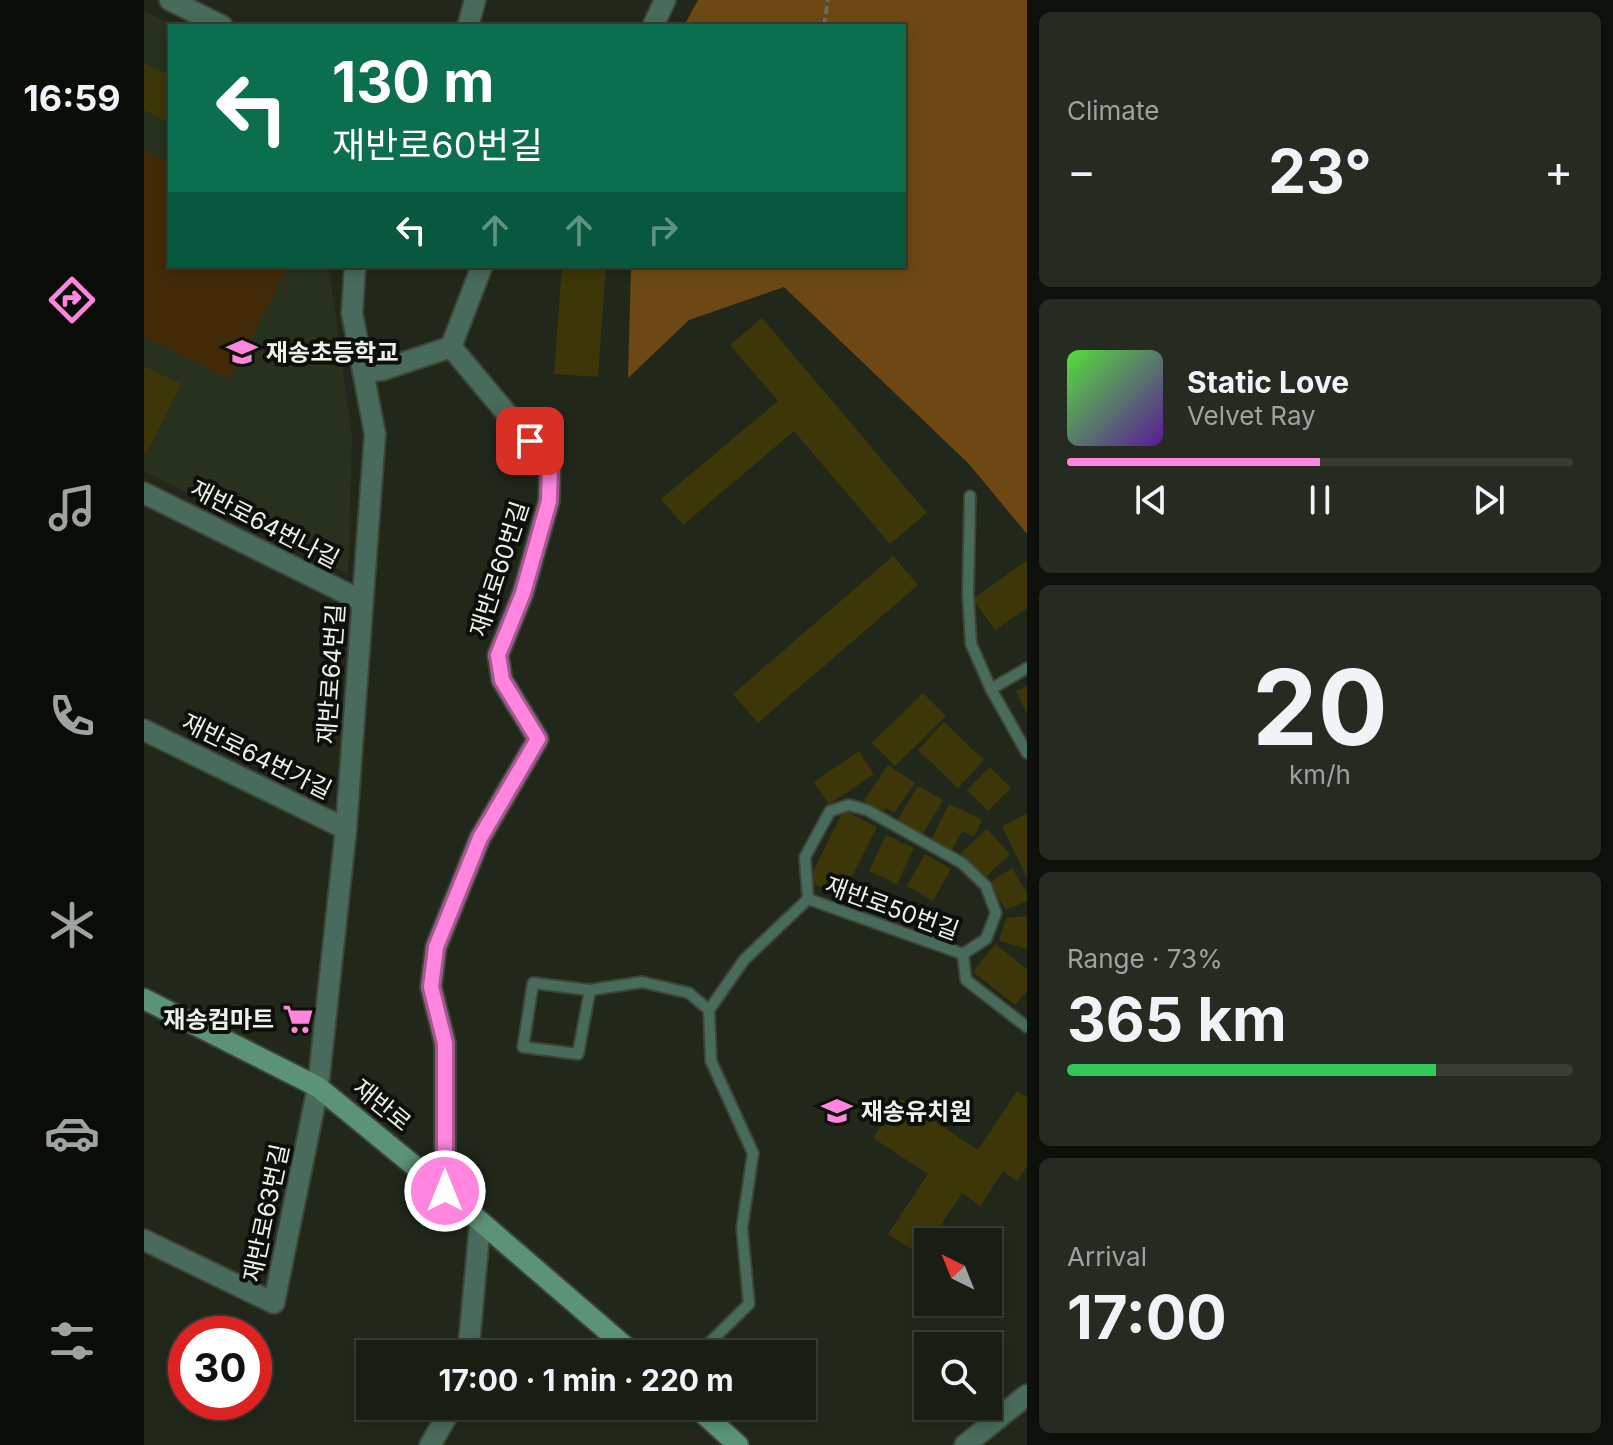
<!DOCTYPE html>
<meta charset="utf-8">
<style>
:root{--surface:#191e14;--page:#262b22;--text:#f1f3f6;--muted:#9fa2a0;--line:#373c34;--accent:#ff85df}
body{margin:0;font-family:Inter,"Noto Sans KR",sans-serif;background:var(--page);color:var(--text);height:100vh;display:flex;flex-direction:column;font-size:30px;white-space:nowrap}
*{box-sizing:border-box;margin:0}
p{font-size:26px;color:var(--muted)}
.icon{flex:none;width:44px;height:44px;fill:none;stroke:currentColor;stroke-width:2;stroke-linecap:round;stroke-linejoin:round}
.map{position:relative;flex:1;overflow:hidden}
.side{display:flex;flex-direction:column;gap:12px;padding:12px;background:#0e100b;width:586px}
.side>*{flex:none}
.guide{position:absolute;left:24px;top:24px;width:738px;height:244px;border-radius:0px;box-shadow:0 4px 12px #0003,0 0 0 2px var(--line);background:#0b6e4f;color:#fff;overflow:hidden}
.needle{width:52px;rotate:317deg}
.fabs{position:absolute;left:770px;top:1228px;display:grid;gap:16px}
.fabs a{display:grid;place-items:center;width:88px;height:88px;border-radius:0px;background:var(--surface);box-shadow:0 4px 12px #0003,0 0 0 2px var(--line);font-size:40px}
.speed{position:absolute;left:24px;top:1316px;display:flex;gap:16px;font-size:40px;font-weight:700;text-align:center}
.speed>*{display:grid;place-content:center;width:104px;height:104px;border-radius:50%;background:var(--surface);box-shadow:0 4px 12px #0003,0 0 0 2px var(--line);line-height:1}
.speed .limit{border:12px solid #d22;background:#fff;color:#111}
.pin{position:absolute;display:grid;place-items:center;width:68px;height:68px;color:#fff;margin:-34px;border-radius:16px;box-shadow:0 4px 12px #0006}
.me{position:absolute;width:88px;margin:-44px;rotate:0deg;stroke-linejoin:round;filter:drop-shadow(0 0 6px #0008)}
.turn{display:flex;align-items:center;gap:28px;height:168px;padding:0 32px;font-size:36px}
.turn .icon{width:104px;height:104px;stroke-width:2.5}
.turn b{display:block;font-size:56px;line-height:68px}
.lanes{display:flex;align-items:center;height:76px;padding:0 32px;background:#0003;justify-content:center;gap:40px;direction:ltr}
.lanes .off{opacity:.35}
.big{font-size:60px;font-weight:700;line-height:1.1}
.side .tile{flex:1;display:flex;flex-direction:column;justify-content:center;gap:12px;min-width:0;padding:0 28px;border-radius:12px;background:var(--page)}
.side .dial{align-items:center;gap:0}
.dial b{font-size:104px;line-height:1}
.song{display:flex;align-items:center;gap:24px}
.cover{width:96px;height:96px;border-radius:12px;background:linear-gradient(135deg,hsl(110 70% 55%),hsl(270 70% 35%))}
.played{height:8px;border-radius:4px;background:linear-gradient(90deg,var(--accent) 50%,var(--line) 50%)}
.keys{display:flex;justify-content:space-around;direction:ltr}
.heat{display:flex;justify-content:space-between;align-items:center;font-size:44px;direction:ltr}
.charge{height:12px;border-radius:6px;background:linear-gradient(90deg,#34c759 73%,var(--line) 0)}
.trip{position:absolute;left:212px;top:1340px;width:460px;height:80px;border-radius:0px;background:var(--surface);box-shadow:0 4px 12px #0003,0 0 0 2px var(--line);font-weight:700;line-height:80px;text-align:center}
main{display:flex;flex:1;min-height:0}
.tab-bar{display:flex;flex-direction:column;width:144px;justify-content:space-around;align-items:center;background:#0a0c08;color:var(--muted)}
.tab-bar .icon{width:56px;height:56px}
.tab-bar .current{color:var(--accent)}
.tab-bar b{font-size:36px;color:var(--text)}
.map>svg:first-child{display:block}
.built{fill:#27311e}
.green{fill:#422a08}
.forest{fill:#6d4814}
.building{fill:#3c3609}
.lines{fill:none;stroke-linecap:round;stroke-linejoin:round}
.service-casing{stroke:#3d4438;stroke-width:14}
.minor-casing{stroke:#3d4438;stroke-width:24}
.secondary-casing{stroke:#3d4438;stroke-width:24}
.path{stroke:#666c61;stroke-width:4;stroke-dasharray:8 4;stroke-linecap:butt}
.service{stroke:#496b5b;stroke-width:10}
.minor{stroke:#496b5b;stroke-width:20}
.secondary{stroke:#5b9278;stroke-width:20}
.route-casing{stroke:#a65691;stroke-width:20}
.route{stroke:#ff85df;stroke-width:14}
.labels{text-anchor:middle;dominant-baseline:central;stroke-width:8;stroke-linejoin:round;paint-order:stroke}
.poi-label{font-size:24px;font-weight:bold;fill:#ecf2e9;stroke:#0d100a;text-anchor:start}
.street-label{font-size:24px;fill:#ecf2e9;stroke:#0d100a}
</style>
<main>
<nav class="tab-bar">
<b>16:59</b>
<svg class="icon current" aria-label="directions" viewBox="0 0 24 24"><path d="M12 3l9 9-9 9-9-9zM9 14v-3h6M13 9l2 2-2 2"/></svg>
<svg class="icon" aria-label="music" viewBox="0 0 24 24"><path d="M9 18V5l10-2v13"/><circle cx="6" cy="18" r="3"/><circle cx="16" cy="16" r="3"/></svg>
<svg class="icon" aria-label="phone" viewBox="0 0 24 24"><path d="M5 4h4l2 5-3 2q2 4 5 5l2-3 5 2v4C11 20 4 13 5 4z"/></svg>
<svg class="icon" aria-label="climate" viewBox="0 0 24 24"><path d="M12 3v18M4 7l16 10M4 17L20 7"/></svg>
<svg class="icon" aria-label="car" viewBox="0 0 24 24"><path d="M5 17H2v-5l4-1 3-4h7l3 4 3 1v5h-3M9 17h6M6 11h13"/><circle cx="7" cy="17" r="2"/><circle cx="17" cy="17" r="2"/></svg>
<svg class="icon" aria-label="filters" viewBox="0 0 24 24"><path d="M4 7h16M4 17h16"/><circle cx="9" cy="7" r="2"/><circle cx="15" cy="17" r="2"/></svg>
</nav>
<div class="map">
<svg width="883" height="1445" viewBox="0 0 883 1445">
<rect width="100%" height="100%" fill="#21281b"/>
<polygon class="built" points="0,11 30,26 26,26 26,266 185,266 208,438 204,574 0,471"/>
<polygon class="green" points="0,150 26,163 26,266 144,266 86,379 0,336"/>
<polygon class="forest" points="554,0 883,0 883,534 825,464 640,287 545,320 484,378 487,266 760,266 760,26 540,26"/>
<g class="building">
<polygon points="0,63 26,76 26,123 0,110"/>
<polygon points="418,266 462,266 454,377 410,374"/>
<polygon points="618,318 783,513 746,544 650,431 539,525 517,499 634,401 586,345"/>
<polygon points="0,366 37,384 3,453 0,451"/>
<polygon points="749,556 774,585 614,723 589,694"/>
<polygon points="883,560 883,608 851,630 829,599"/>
<polygon points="883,686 883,714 872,691"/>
<polygon points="779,693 802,716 751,766 728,743"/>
<polygon points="800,722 840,760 814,788 774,750"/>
<polygon points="715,751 730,774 685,804 670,782"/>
<polygon points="744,765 771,783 750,813 742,808 739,813 720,801"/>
<polygon points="846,767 867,788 844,811 823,790"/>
<polygon points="774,786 799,800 778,835 753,821"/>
<polygon points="805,804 838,820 830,837 818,831 808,850 787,840"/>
<polygon points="700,810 733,827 698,897 664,881"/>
<polygon points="883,814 883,878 858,826"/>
<polygon points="843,829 866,854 841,878 817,853"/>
<polygon points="742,835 770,848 753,884 725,871"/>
<polygon points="781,854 807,869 789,901 763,886"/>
<polygon points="868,868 883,893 883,901 862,910 845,883"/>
<polygon points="883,916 883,949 855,941 862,918"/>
<polygon points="851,944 883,969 883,991 871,1005 829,972"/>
<polygon points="873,1091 883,1097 883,1166 873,1181 859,1171 836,1206 818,1193 777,1255 744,1234 784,1174 729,1138 755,1098 834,1150"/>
</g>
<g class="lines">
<g class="service-casing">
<g id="service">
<polyline points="826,496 824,594 827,644 847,689 883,753"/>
<polyline points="847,689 883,668"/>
<polyline points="664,899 661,857 686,811 705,805 723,810 818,863 842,886 852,913 842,939 819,954"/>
<polyline points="446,990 434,1054 379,1047 389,983 446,990 498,982 545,993 565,1010"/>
<polyline points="554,1354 605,1304 598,1228 609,1153 567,1061 565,1010 600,960 664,899 819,954 822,980 883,1027"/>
</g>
</g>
<g class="minor-casing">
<g id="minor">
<polyline points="26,0 78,26"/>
<polyline points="324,26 331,0"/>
<polyline points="509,26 521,0"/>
<polyline points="307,347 338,266"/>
<polyline points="219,372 238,370 307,347"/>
<polyline points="0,493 218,601"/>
<polyline points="0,730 202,829"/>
<polyline points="301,1191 301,1043 287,987 292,947 336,838 394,739 358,680 354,655 379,593 405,501 406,465 307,347"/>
<polyline points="0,1240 130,1303 174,1087 202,829 231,434 208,313 211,266"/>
<polyline points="324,1354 336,1224"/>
<polyline points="286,1445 309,1406"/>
<polyline points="821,1445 883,1395"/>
</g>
</g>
<g class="secondary-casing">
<g id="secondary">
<polyline points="0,999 174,1087 301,1191 490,1354"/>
<polyline points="551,1406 594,1445"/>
</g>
</g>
<polyline class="path" points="680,26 684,0"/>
<use href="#service" class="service"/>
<use href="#minor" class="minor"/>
<use href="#secondary" class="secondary"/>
</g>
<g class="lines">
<g class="route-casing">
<polyline id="route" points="301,1191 301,1043 287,987 292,947 336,838 394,739 358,680 354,655 379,593 405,501 406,465 386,441"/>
</g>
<use href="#route" class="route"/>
</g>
<defs>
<g id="school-bare" transform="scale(2.4)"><path d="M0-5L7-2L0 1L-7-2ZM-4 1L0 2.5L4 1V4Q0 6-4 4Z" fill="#ff85df" stroke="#0d100a" stroke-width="2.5" paint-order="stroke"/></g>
<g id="supermarket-bare" transform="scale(2.4)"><path d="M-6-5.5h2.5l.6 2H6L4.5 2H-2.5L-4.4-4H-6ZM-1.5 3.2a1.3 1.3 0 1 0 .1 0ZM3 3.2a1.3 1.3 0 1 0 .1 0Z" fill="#ff85df" stroke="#0d100a" stroke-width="2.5" paint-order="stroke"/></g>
</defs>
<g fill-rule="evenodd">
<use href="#school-bare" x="98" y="352"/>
<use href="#supermarket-bare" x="154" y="1019"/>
<use href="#school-bare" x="693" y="1111"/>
</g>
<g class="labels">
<g class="poi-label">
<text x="122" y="352">재송초등학교</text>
<text x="130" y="1019" text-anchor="end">재송컴마트</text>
<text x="717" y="1111">재송유치원</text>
</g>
<g class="street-label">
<text transform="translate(121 524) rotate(27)">재반로64번나길</text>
<text transform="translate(355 569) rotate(-72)">재반로60번길</text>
<text transform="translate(187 674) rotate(-86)">재반로64번길</text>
<text transform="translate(113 756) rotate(26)">재반로64번가길</text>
<text transform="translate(748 908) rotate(20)">재반로50번길</text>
<text transform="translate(238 1105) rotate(39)">재반로</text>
<text transform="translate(122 1213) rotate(-78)">재반로63번길</text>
</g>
</g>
</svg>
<div class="fabs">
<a><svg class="needle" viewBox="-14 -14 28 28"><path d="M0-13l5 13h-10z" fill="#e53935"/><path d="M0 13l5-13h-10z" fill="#9fa2a0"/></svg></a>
<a><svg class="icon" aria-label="search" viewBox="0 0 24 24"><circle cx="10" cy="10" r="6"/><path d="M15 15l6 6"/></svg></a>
</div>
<div class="speed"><div class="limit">30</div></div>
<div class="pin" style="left:386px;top:441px;background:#d93025"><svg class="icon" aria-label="arrive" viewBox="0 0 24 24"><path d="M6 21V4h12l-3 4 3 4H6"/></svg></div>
<svg class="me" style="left:301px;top:1191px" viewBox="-20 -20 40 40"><circle r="17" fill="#ff85df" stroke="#fff" stroke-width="3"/><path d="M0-11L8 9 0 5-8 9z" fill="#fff"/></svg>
<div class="trip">17:00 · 1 min · 220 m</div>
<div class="guide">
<div class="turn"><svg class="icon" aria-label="left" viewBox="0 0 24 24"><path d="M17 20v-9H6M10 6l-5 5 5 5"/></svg><div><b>130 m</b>재반로60번길</div></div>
<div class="lanes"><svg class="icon" aria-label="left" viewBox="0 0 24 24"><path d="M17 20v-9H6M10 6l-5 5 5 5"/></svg><svg class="icon off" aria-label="ahead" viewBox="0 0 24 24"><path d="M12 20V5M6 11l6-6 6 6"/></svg><svg class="icon off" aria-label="ahead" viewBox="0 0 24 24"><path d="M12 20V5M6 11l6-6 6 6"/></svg><svg class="icon off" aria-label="right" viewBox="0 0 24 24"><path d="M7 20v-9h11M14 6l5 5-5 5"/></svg></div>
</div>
</div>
<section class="side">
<div class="tile"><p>Climate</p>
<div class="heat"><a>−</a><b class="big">23°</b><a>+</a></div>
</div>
<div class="tile">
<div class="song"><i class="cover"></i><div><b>Static Love</b><p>Velvet Ray</p></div></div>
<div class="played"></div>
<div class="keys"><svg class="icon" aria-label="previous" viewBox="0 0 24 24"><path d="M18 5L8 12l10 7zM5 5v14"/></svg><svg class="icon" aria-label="pause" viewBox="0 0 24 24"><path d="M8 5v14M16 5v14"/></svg><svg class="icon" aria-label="next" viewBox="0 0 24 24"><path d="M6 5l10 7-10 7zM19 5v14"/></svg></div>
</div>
<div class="tile dial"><b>20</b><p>km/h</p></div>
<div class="tile"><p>Range · 73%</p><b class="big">365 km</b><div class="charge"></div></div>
<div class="tile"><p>Arrival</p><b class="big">17:00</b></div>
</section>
</main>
